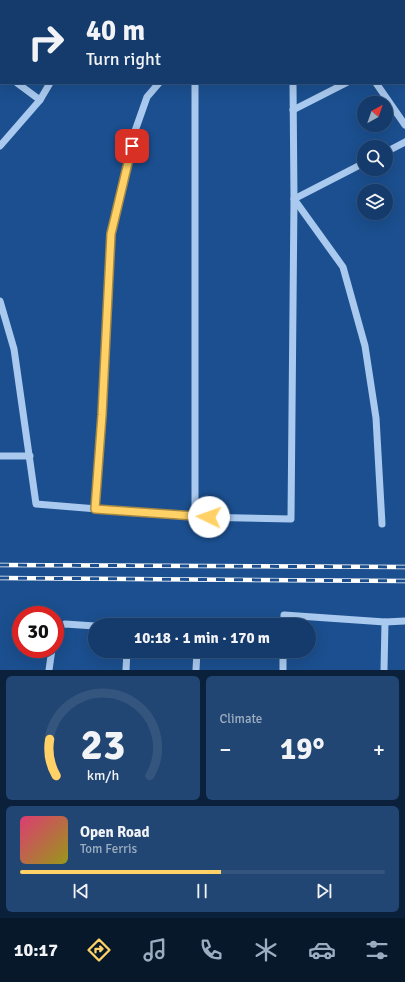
<!DOCTYPE html>
<meta charset="utf-8">
<style>
:root{--surface:#143b6b;--page:#214673;--text:#f1f3f6;--muted:#9dadc1;--line:#33557e;--accent:#ffd166}
body{margin:0;font-family:Signika,sans-serif;background:var(--page);color:var(--text);height:100vh;display:flex;flex-direction:column;font-size:15px;white-space:nowrap}
*{box-sizing:border-box;margin:0}
p{font-size:13px;color:var(--muted)}
.icon{flex:none;width:22px;height:22px;fill:none;stroke:currentColor;stroke-width:2;stroke-linecap:round;stroke-linejoin:round}
.map{position:relative;height:670px;overflow:hidden}
.sheet{display:flex;flex-direction:column;gap:6px;padding:6px;background:#0b203b;flex:1}
.sheet>*{flex:none}
.banner{position:absolute;left:0px;top:0px;width:405px;height:84px;box-shadow:0 4px 16px #0002,0 0 0 1px var(--line);background:#143b6b;color:var(--text);overflow:hidden}
.needle{width:26px;rotate:40deg}
.controls{position:absolute;left:357px;top:96px;display:grid;gap:8px}
.controls a{display:grid;place-items:center;width:36px;height:36px;border-radius:50%;background:var(--surface);box-shadow:0 4px 16px #0002,0 0 0 1px var(--line);font-size:20px}
.speed{position:absolute;left:12px;top:606px;display:flex;gap:8px;font-size:20px;font-weight:700;text-align:center}
.speed>*{display:grid;place-content:center;width:52px;height:52px;border-radius:50%;background:var(--surface);box-shadow:0 4px 16px #0002,0 0 0 1px var(--line);line-height:1}
.speed .limit{border:6px solid #d22;background:#fff;color:#111}
.pin{position:absolute;display:grid;place-items:center;width:34px;height:34px;color:#fff;margin:-17px;border-radius:8px;box-shadow:0 2px 6px #0006}
.me{position:absolute;width:44px;margin:-22px;rotate:273deg;stroke-linejoin:round;filter:drop-shadow(0 0 3px #0008)}
.turn{display:flex;align-items:center;gap:14px;height:84px;padding:0 20px;font-size:18px}
.turn .icon{width:52px;height:52px;stroke-width:2.5}
.turn b{display:block;font-size:28px;line-height:34px}
.big{font-size:30px;font-weight:700;line-height:1.1}
.sheet .tile{flex:1;display:flex;flex-direction:column;justify-content:center;gap:6px;min-width:0;padding:0 14px;border-radius:6px;background:var(--page)}
.sheet .dial{align-items:center;gap:0}
.dial svg{height:104px;overflow:visible;fill:none;stroke:var(--line);stroke-width:7;stroke-linecap:round;text-anchor:middle}
.dial text{fill:var(--text);stroke:none}
.song{display:flex;align-items:center;gap:12px}
.cover{width:48px;height:48px;border-radius:6px;background:linear-gradient(135deg,hsl(340 70% 55%),hsl(60 70% 35%))}
.played{height:4px;border-radius:2px;background:linear-gradient(90deg,var(--accent) 55%,var(--line) 55%)}
.keys{display:flex;justify-content:space-around;direction:ltr}
.heat{display:flex;justify-content:space-between;align-items:center;font-size:22px;direction:ltr}
.sheet .tiles{flex:1;display:grid;gap:6px;grid-template-columns:1fr 1fr}
.tile:last-child{grid-column:span 2}
.trip{position:absolute;left:88px;top:618px;width:228px;height:40px;border-radius:20px;background:var(--surface);box-shadow:0 4px 16px #0002,0 0 0 1px var(--line);font-weight:700;line-height:40px;text-align:center}
.tabs{display:flex;height:64px;justify-content:space-around;align-items:center;background:#08182b;color:var(--muted)}
.tabs .icon{width:28px;height:28px}
.tabs .selected{color:var(--accent)}
.tabs b{font-size:18px;color:var(--text)}
.map>svg:first-child{display:block}
.lines{fill:none;stroke-linecap:round;stroke-linejoin:round}
.minor{stroke:#a9c9ee;stroke-width:7}
.rail-casing{stroke:#fff;stroke-width:4.5}
.rail{stroke:#1b4f8f;stroke-width:3;stroke-dasharray:9;stroke-linecap:butt}
.route-casing{stroke:#a68842;stroke-width:10}
.route{stroke:#ffd166;stroke-width:7}
</style>
<div class="map">
<svg width="405" height="670" viewBox="0 0 405 670">
<rect width="100%" height="100%" fill="#1b4f8f"/>
<g class="lines">
<g class="minor">
<polyline points="65,0 66,1"/>
<polyline points="294,0 294,1"/>
<polyline points="101,1 102,0"/>
<polyline points="223,1 224,0"/>
<polyline points="317,1 319,0"/>
<polyline points="404,49 405,48"/>
<polyline points="0,71 1,72"/>
<polyline points="17,83 40,100"/>
<polyline points="195,83 195,517"/>
<polyline points="376,83 405,125"/>
<polyline points="293,110 346,83"/>
<polyline points="0,146 40,100 50,83"/>
<polyline points="386,152 405,142"/>
<polyline points="364,163 294,199 343,267 365,346 376,418 382,524"/>
<polyline points="0,301 14,349 36,504 195,517 291,519 294,199 293,83"/>
<polyline points="0,456 30,456"/>
<polyline points="95,509 102,415 111,234 135,131 147,97 159,83"/>
<polyline points="284,625 284,615 385,622 405,621"/>
<polyline points="55,631 57,627 65,624 95,626"/>
<polyline points="49,670 52,649"/>
<polyline points="126,670 127,651"/>
<polyline points="196,670 197,651"/>
<polyline points="283,670 283,651"/>
<polyline points="384,670 385,622"/>
</g>
<g class="rail-casing">
<g id="rail">
<polyline points="0,565 405,567"/>
<polyline points="0,578 405,581"/>
</g>
</g>
<use href="#rail" class="rail"/>
</g>
<g class="lines">
<g class="route-casing">
<polyline id="route" points="132,146 111,234 102,415 95,509 209,517"/>
</g>
<use href="#route" class="route"/>
</g>
</svg>
<div class="controls">
<a><svg class="needle" viewBox="-14 -14 28 28"><path d="M0-13l5 13h-10z" fill="#e53935"/><path d="M0 13l5-13h-10z" fill="#9dadc1"/></svg></a>
<a><svg class="icon" aria-label="search" viewBox="0 0 24 24"><circle cx="10" cy="10" r="6"/><path d="M15 15l6 6"/></svg></a>
<a><svg class="icon" aria-label="layers" viewBox="0 0 24 24"><path d="M12 4l9 5-9 5-9-5zM3 14l9 5 9-5"/></svg></a>
</div>
<div class="speed"><div class="limit">30</div></div>
<div class="pin" style="left:132px;top:146px;background:#d93025"><svg class="icon" aria-label="arrive" viewBox="0 0 24 24"><path d="M6 21V4h12l-3 4 3 4H6"/></svg></div>
<svg class="me" style="left:209px;top:517px" viewBox="-20 -20 40 40"><circle r="19" fill="#fff"/><path d="M0-13L10 11 0 6-10 11z" fill="#ffd166"/></svg>
<div class="trip">10:18 · 1 min · 170 m</div>
<div class="banner">
<div class="turn"><svg class="icon" aria-label="right" viewBox="0 0 24 24"><path d="M7 20v-9h11M14 6l5 5-5 5"/></svg><div><b>40 m</b>Turn right</div></div>
</div>
</div>
<section class="sheet">
<div class="tiles">
<div class="tile dial"><svg viewBox="0 0 100 80">
<path d="M14 69A42 42 0 1 1 86 69"/>
<path d="M14 69A42 42 0 0 1 9 41" stroke="#ffd166"/>
<text x="50" y="56" font-size="32" font-weight="700">23</text>
<text x="50" y="72" font-size="11">km/h</text>
</svg></div>
<div class="tile"><p>Climate</p>
<div class="heat"><a>−</a><b class="big">19°</b><a>+</a></div>
</div>
<div class="tile">
<div class="song"><i class="cover"></i><div><b>Open Road</b><p>Tom Ferris</p></div></div>
<div class="played"></div>
<div class="keys"><svg class="icon" aria-label="previous" viewBox="0 0 24 24"><path d="M18 5L8 12l10 7zM5 5v14"/></svg><svg class="icon" aria-label="pause" viewBox="0 0 24 24"><path d="M8 5v14M16 5v14"/></svg><svg class="icon" aria-label="next" viewBox="0 0 24 24"><path d="M6 5l10 7-10 7zM19 5v14"/></svg></div>
</div>
</div>
</section>
<nav class="tabs">
<b>10:17</b>
<svg class="icon selected" aria-label="directions" viewBox="0 0 24 24"><path d="M12 3l9 9-9 9-9-9zM9 14v-3h6M13 9l2 2-2 2"/></svg>
<svg class="icon" aria-label="music" viewBox="0 0 24 24"><path d="M9 18V5l10-2v13"/><circle cx="6" cy="18" r="3"/><circle cx="16" cy="16" r="3"/></svg>
<svg class="icon" aria-label="phone" viewBox="0 0 24 24"><path d="M5 4h4l2 5-3 2q2 4 5 5l2-3 5 2v4C11 20 4 13 5 4z"/></svg>
<svg class="icon" aria-label="climate" viewBox="0 0 24 24"><path d="M12 3v18M4 7l16 10M4 17L20 7"/></svg>
<svg class="icon" aria-label="car" viewBox="0 0 24 24"><path d="M5 17H2v-5l4-1 3-4h7l3 4 3 1v5h-3M9 17h6M6 11h13"/><circle cx="7" cy="17" r="2"/><circle cx="17" cy="17" r="2"/></svg>
<svg class="icon" aria-label="filters" viewBox="0 0 24 24"><path d="M4 7h16M4 17h16"/><circle cx="9" cy="7" r="2"/><circle cx="15" cy="17" r="2"/></svg>
</nav>
